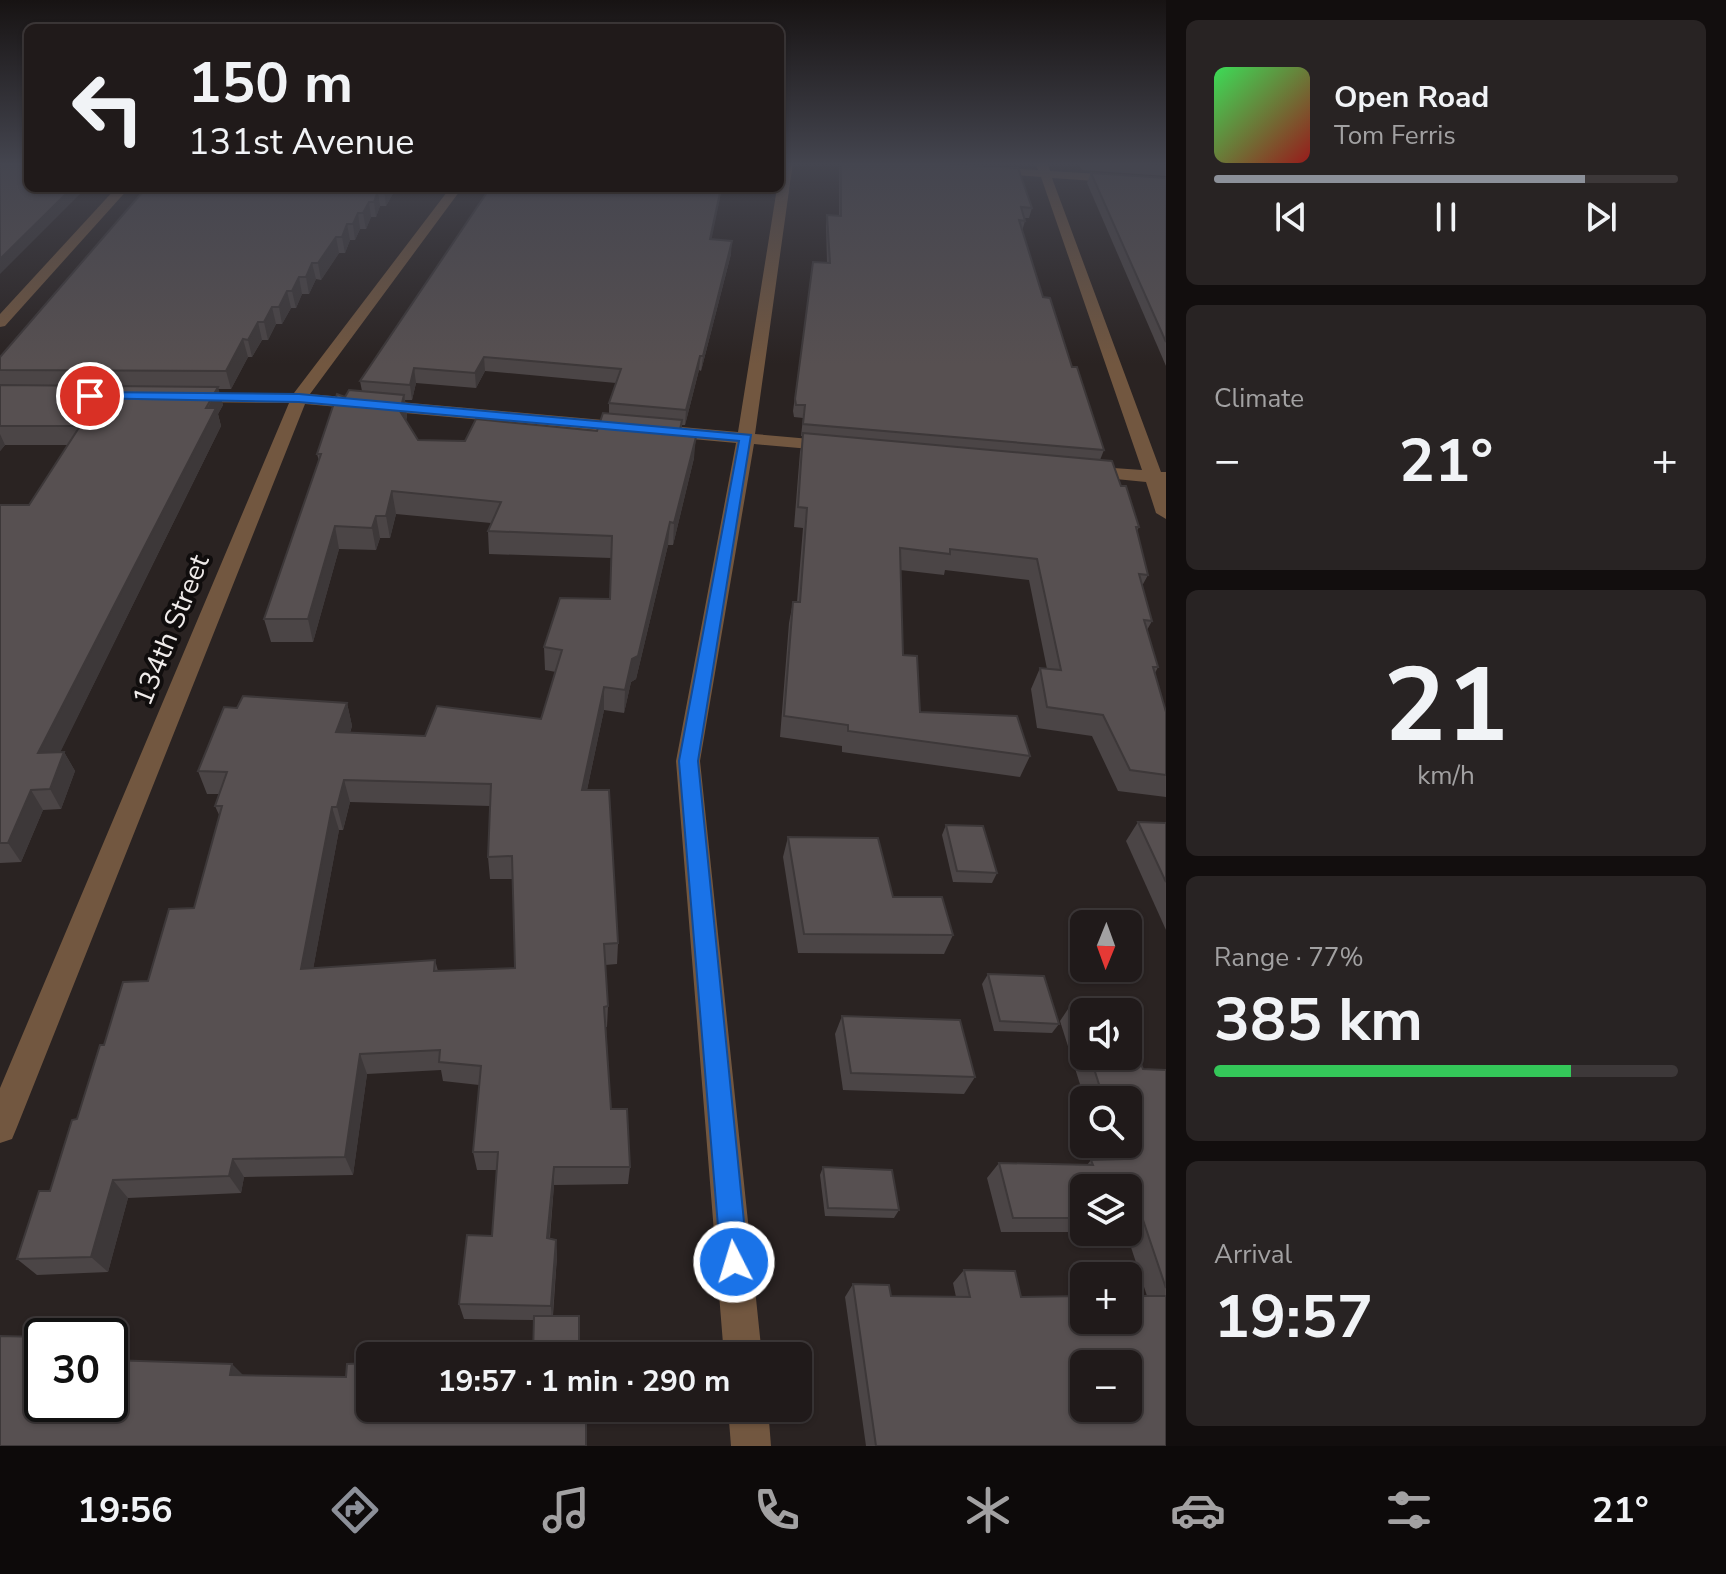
<!DOCTYPE html>
<meta charset="utf-8">
<style>
:root{--surface:#201a1a;--page:#282323;--text:#f1f3f6;--muted:#a2a1a2;--line:#3d3839;--accent:#8c9099}
body{margin:0;font-family:"Nunito Sans",sans-serif;background:var(--page);color:var(--text);height:100vh;display:flex;flex-direction:column;font-size:30px;white-space:nowrap}
*{box-sizing:border-box;margin:0}
p{font-size:26px;color:var(--muted)}
.icon{flex:none;width:44px;height:44px;fill:none;stroke:currentColor;stroke-width:2;stroke-linecap:round;stroke-linejoin:round}
.map{position:relative;flex:1;overflow:hidden}
.side{display:flex;flex-direction:column;gap:20px;padding:20px;background:#120e0e;width:560px}
.side>*{flex:none}
.banner{position:absolute;left:24px;top:24px;width:760px;height:168px;border-radius:12px;box-shadow:0 2px 6px #0004,0 0 0 2px var(--line);background:#201a1a;color:var(--text);overflow:hidden}
.needle{width:52px;rotate:181deg}
.buttons{position:absolute;left:1070px;top:910px;display:grid;gap:16px}
.buttons a{display:grid;place-items:center;width:72px;height:72px;border-radius:12px;background:var(--surface);box-shadow:0 2px 6px #0004,0 0 0 2px var(--line);font-size:40px}
.speed{position:absolute;left:24px;top:1318px;display:flex;gap:16px;font-size:40px;font-weight:700;text-align:center}
.speed>*{display:grid;place-content:center;width:104px;height:104px;border-radius:50%;background:var(--surface);box-shadow:0 2px 6px #0004,0 0 0 2px var(--line);line-height:1}
.speed .limit{border:4px solid #111;border-radius:12px;background:#fff;color:#111}
.pin{position:absolute;display:grid;place-items:center;width:68px;height:68px;color:#fff;margin:-34px;border:4px solid #fff;border-radius:50%;box-shadow:0 2px 8px #0007}
.me{position:absolute;width:88px;margin:-44px;rotate:355deg;stroke-linejoin:round;filter:drop-shadow(0 0 6px #0008)}
.turn{display:flex;align-items:center;gap:28px;height:168px;padding:0 32px;font-size:36px}
.turn .icon{width:104px;height:104px;stroke-width:2.5}
.turn b{display:block;font-size:56px;line-height:68px}
.big{font-size:60px;font-weight:700;line-height:1.1}
.side .widget{flex:1;display:flex;flex-direction:column;justify-content:center;gap:12px;min-width:0;padding:0 28px;border-radius:12px;background:var(--page)}
.side .dial{align-items:center;gap:0}
.dial b{font-size:104px;line-height:1}
.song{display:flex;align-items:center;gap:24px}
.cover{width:96px;height:96px;border-radius:12px;background:linear-gradient(135deg,hsl(130 70% 55%),hsl(0 70% 35%))}
.played{height:8px;border-radius:4px;background:linear-gradient(90deg,var(--accent) 80%,var(--line) 80%)}
.keys{display:flex;justify-content:space-around;direction:ltr}
.heat{display:flex;justify-content:space-between;align-items:center;font-size:44px;direction:ltr}
.charge{height:12px;border-radius:6px;background:linear-gradient(90deg,#34c759 77%,var(--line) 0)}
.trip{position:absolute;left:356px;top:1342px;width:456px;height:80px;border-radius:12px;background:var(--surface);box-shadow:0 2px 6px #0004,0 0 0 2px var(--line);font-weight:700;line-height:80px;text-align:center}
.menu{display:flex;height:128px;justify-content:space-around;align-items:center;background:#0d0a0a;color:var(--muted)}
.menu .icon{width:56px;height:56px}
.menu .active{color:var(--accent)}
.menu b{font-size:36px;color:var(--text)}
main{display:flex;flex:1;min-height:0}
.map>svg:first-child{display:block}
.lines{fill:none;stroke-linecap:round;stroke-linejoin:round}
.street{fill:#725740;fill-rule:evenodd}
.wall{fill:#4b4546;fill-rule:evenodd}
.shaded-wall{fill:#3d3839}
.building{fill:#575051;stroke:#3d3839;stroke-width:2;fill-rule:evenodd}
.route{fill:#1a73e8;stroke:#114b97;stroke-width:2}
.labels{text-anchor:middle;dominant-baseline:central;stroke-width:8;stroke-linejoin:round;paint-order:stroke}
.street-label{font-size:28px;fill:#efebea;stroke:#100d0d}
</style>
<main>
<div class="map">
<svg width="1166" height="1446" viewBox="0 0 1166 1446">
<rect width="100%" height="100%" fill="#2a2322"/>
<g class="lines">
<g class="street">
<polygon points="781,162 793,162 755,434 833,441 842,446 833,451 754,444 700,761 762,1356 724,1356 676,761 736,443 305,404 17,1127 12,1139 0,1143 0,1088 289,403 188,402 180,397 182,393 294,393 450,188 462,188 310,394 738,432 777,188 780,188"/>
<polygon points="1035,162 1047,162 1050,171 1166,178 1166,186 1052,178 1161,472 1166,472 1166,519 1156,513 1146,482 1085,476 1076,471 1085,466 1142,470 1041,177 989,173 983,170 989,167 1038,170"/>
<polygon points="116,188 129,188 5,326 0,327 0,314"/>
<polygon points="728,1408 768,1408 771,1446 731,1446"/>
</g>
</g>
<g class="wall">
<polygon points="839,162 918,162 1032,208 1029,218 1024,218 1025,221 1022,231 1043,297 1072,367 1104,450 1100,460 1121,486 1139,527 1137,531 1148,575 1142,586 1152,621 1147,630 1158,667 1155,673 1166,712 1166,797 1118,791 1092,736 1037,728 1031,689 1040,668 1047,669 1029,580 945,570 944,575 900,570 903,655 920,712 1030,756 1020,777 842,752 842,746 780,737 789,623 793,602 797,602 803,528 794,527 800,452 803,436 801,436 803,418 794,417 793,411 813,262 827,263 826,226 827,215 839,216"/>
<polygon points="955,162 1011,162 1010,165"/>
<polygon points="1078,162 1166,162 1166,176 1082,170"/>
<polygon points="1091,173 1166,178 1166,366 1087,183"/>
<polygon points="146,188 396,188 386,206 380,206 376,217 371,217 366,229 360,229 355,240 350,240 345,253 339,253 321,280 316,279 309,294 302,294 296,308 291,308 282,324 276,324 268,340 262,340 252,357 248,357 231,389 218,389 223,405 218,414 221,426 60,752 64,752 75,771 61,809 43,810 21,862 0,863 0,505 29,505 68,445 5,445 0,451 0,357"/>
<path d="M 711,239 L 731,254 L 701,371 L 699,370 L 685,425 L 682,425 L 681,435 L 694,458 L 673,545 L 668,545 L 636,679 L 631,682 L 624,713 L 604,710 L 587,790 L 618,943 L 617,964 L 605,965 L 608,1006 L 607,1027 L 606,1027 L 611,1109 L 630,1167 L 628,1184 L 554,1185 L 550,1238 L 556,1240 L 557,1256 L 553,1316 L 534,1320 L 464,1319 L 459,1304 L 492,1236 L 497,1170 L 477,1170 L 473,1152 L 479,1085 L 443,1081 L 441,1070 L 367,1074 L 353,1175 L 244,1177 L 241,1193 L 128,1198 L 108,1272 L 37,1275 L 17,1259 L 50,1191 L 104,1045 L 148,981 L 194,908 L 220,817 L 215,806 L 219,794 L 207,794 L 198,771 L 237,708 L 347,703 L 352,726 L 350,733 L 425,736 L 541,719 L 556,672 L 545,670 L 544,647 L 610,599 L 611,558 L 489,554 L 488,531 L 491,523 L 396,514 L 390,538 L 380,538 L 376,550 L 339,549 L 313,642 L 271,642 L 264,619 L 319,461 L 317,454 L 345,397 L 362,391 L 360,381 ZM 485,371 L 616,383 L 609,403 L 609,414 L 597,431 L 465,441 L 418,440 L 406,421 L 407,416 L 405,400 L 412,400 L 416,383 L 476,388 ZM 350,802 L 490,806 L 488,857 L 490,879 L 513,879 L 515,968 L 438,971 L 435,960 L 313,969 L 339,830 L 343,830 Z"/>
<polygon points="1138,822 1166,823 1166,930 1126,841"/>
<polygon points="946,825 997,873 992,883 953,882 942,835"/>
<polygon points="788,837 893,897 953,935 944,954 798,953 783,857"/>
<polygon points="988,974 1059,1024 1052,1033 994,1031 982,984"/>
<polygon points="1072,1003 1084,1012 1084,1056 1128,1056 1143,1069 1166,1070 1166,1446 866,1446 845,1297 853,1284 891,1296 956,1297 953,1283 964,1270 1021,1297 1147,1296 1126,1232 1128,1232 1128,1188 1084,1188 1084,1232 1001,1232 987,1178 999,1163 1087,1165 1091,1160 1104,1160 1099,1144 1128,1144 1128,1100 1085,1100 1060,1021"/>
<polygon points="842,1016 975,1077 964,1094 843,1090 835,1034"/>
<polygon points="823,1167 899,1210 894,1218 825,1216 820,1175"/>
</g>
<g class="shaded-wall">
<polygon points="72,188 86,188 0,274 0,259"/>
<polygon points="386,188 396,188 386,206 384,191"/>
<polygon points="721,188 722,188 709,252 710,239"/>
<polygon points="378,191 380,206 376,217 374,202"/>
<polygon points="369,202 371,217 366,229 363,213"/>
<polygon points="358,213 360,229 355,240 353,224"/>
<polygon points="347,224 350,240 345,253 342,237"/>
<polygon points="336,237 339,253 321,280 318,263"/>
<polygon points="732,241 731,254 701,371 703,356"/>
<polygon points="312,263 316,279 309,294 306,277"/>
<polygon points="299,277 302,294 296,308 292,291"/>
<polygon points="287,291 291,308 282,324 279,307"/>
<polygon points="272,307 276,324 268,340 264,322"/>
<polygon points="258,322 262,340 252,357 248,340"/>
<polygon points="243,339 248,357 231,389 226,371"/>
<polygon points="700,356 699,370 685,425 686,410"/>
<polygon points="484,357 485,371 476,388 475,373"/>
<polygon points="414,368 416,383 412,400 410,385"/>
<polygon points="218,387 223,405 218,414 221,426 50,773 38,753"/>
<polygon points="404,395 407,416 403,432 400,411"/>
<polygon points="0,434 5,445 0,451"/>
<polygon points="696,437 694,458 673,545 674,523"/>
<polygon points="392,491 396,514 390,538 386,516"/>
<polygon points="376,516 380,538 376,550 372,528"/>
<polygon points="670,522 668,545 636,679 631,682 624,713 625,690 632,659"/>
<polygon points="335,526 339,549 313,642 308,619"/>
<polygon points="604,687 604,710 582,813 582,790"/>
<polygon points="347,703 352,726 342,755 336,732"/>
<polygon points="64,752 75,771 61,809 50,789"/>
<polygon points="344,780 350,802 343,830 337,807"/>
<polygon points="31,790 43,810 21,862 8,843"/>
<polygon points="332,807 339,830 309,991 301,969"/>
<polygon points="360,1054 367,1074 353,1175 345,1157"/>
<polygon points="233,1159 244,1177 241,1193 229,1176"/>
<polygon points="554,1167 554,1185 548,1254 547,1238"/>
<polygon points="113,1180 128,1198 108,1272 91,1257"/>
<polygon points="556,1240 557,1256 552,1320 551,1306"/>
<polygon points="232,1364 244,1376 230,1375"/>
</g>
<g class="building">
<polygon points="0,162 28,162 28,188 72,188 0,259"/>
<polygon points="841,162 918,162 1018,168 1032,208 1021,207 1025,221 1019,220 1043,297 1050,298 1072,367 1077,367 1104,450 803,424 805,405 796,405 795,399 813,262 830,263 827,215 841,216"/>
<polygon points="1119,162 1166,162 1166,165"/>
<polygon points="1091,173 1166,178 1166,342"/>
<polygon points="146,188 386,188 384,191 378,191 374,202 369,202 363,213 358,213 353,224 347,224 342,237 336,237 318,263 312,263 306,277 299,277 292,291 287,291 279,307 272,307 264,322 258,322 248,340 243,339 226,371 0,370 0,357"/>
<polygon points="490,188 721,188 710,239 732,241 703,356 700,356 686,410 609,403 621,369 484,357 475,373 414,368 410,385 360,381"/>
<polygon points="0,385 218,387 206,408 216,408 38,753 64,752 50,789 31,790 8,843 0,843 0,505 29,505 80,426 0,426"/>
<path d="M 349,390 L 404,395 L 400,411 L 418,440 L 465,441 L 476,419 L 597,431 L 603,413 L 682,420 L 679,435 L 696,437 L 674,523 L 670,522 L 638,656 L 632,659 L 625,690 L 604,687 L 582,790 L 609,790 L 618,943 L 604,944 L 608,1006 L 604,1007 L 611,1109 L 627,1109 L 630,1167 L 554,1167 L 547,1238 L 556,1240 L 551,1306 L 459,1304 L 467,1235 L 492,1236 L 498,1152 L 473,1152 L 481,1066 L 439,1062 L 440,1050 L 360,1054 L 345,1157 L 233,1159 L 229,1176 L 113,1180 L 91,1257 L 17,1259 L 39,1191 L 50,1191 L 72,1120 L 77,1119 L 100,1045 L 104,1045 L 123,982 L 148,981 L 169,909 L 194,908 L 222,806 L 215,806 L 227,772 L 198,771 L 224,707 L 237,708 L 243,696 L 347,703 L 336,732 L 425,736 L 437,706 L 541,719 L 562,650 L 544,647 L 560,598 L 610,599 L 612,536 L 488,531 L 501,502 L 392,491 L 386,516 L 376,516 L 372,528 L 335,526 L 308,619 L 264,619 L 321,454 L 317,454 L 337,394 L 345,397 ZM 344,780 L 491,784 L 488,857 L 512,856 L 515,968 L 434,971 L 435,960 L 301,969 L 332,807 L 337,807 Z"/>
<polygon points="803,433 1112,461 1121,486 1126,486 1139,527 1136,527 1148,575 1139,574 1152,621 1144,620 1158,667 1153,667 1166,712 1166,775 1130,770 1103,715 1047,707 1040,668 1061,670 1037,559 950,549 950,554 900,548 903,655 917,656 920,712 1017,716 1030,756 848,731 848,725 784,716 793,602 800,602 807,508 798,507"/>
<polygon points="1138,822 1166,823 1166,882"/>
<polygon points="946,825 983,826 997,873 957,871"/>
<polygon points="788,837 878,838 893,897 942,897 953,935 804,934"/>
<polygon points="988,974 1044,976 1059,1024 1000,1021"/>
<polygon points="1072,1003 1118,1005 1121,1012 1084,1012 1084,1039"/>
<polygon points="842,1016 960,1020 975,1077 851,1073"/>
<polygon points="1128,1031 1143,1069 1166,1070 1166,1288 1142,1217 1128,1217 1128,1188 1084,1188 1084,1218 1013,1218 999,1163 1093,1165 1091,1160 1123,1159 1119,1144 1128,1144 1128,1100 1104,1100 1090,1056 1128,1056"/>
<polygon points="823,1167 892,1170 899,1210 828,1208"/>
<path d="M 964,1270 L 1015,1271 L 1021,1297 L 1084,1296 L 1084,1320 L 1128,1320 L 1128,1296 L 1166,1296 L 1166,1446 L 876,1446 L 853,1284 L 889,1285 L 891,1296 L 970,1297 ZM 1084,1364 L 1128,1364 L 1128,1408 L 1084,1408 Z"/>
<polygon points="534,1316 579,1316 579,1356 533,1356"/>
<polygon points="0,1336 42,1337 42,1404 110,1404 110,1360 232,1364 230,1375 346,1377 347,1364 370,1363 370,1408 586,1408 586,1446 0,1446"/>
</g>
<linearGradient id="sky" x2="0" y2="1"><stop stop-color="#171313"/><stop offset="0.45" stop-color="#44454f"/><stop offset="1" stop-color="#44454f" stop-opacity="0"/></linearGradient>
<rect width="1166" height="364" fill="url(#sky)"/>
<polygon class="route" points="90,392 299,394 751,435 698,761 748,1262 744,1272 734,1276 725,1272 721,1262 679,761 739,441 299,402 85,398 83,396"/>
<g class="labels">
<g class="street-label">
<text transform="translate(171 630) rotate(-68)">134th Street</text>
</g>
</g>
</svg>
<div class="buttons">
<a><svg class="needle" viewBox="-14 -14 28 28"><path d="M0-13l5 13h-10z" fill="#e53935"/><path d="M0 13l5-13h-10z" fill="#a2a1a2"/></svg></a>
<a><svg class="icon" aria-label="sound" viewBox="0 0 24 24"><path d="M4 9h4l5-4v14l-5-4H4zM17 9q2 3 0 6"/></svg></a>
<a><svg class="icon" aria-label="search" viewBox="0 0 24 24"><circle cx="10" cy="10" r="6"/><path d="M15 15l6 6"/></svg></a>
<a><svg class="icon" aria-label="layers" viewBox="0 0 24 24"><path d="M12 4l9 5-9 5-9-5zM3 14l9 5 9-5"/></svg></a>
<a>+</a>
<a>−</a>
</div>
<div class="speed"><div class="limit">30</div></div>
<div class="pin" style="left:90px;top:396px;background:#d93025"><svg class="icon" aria-label="arrive" viewBox="0 0 24 24"><path d="M6 21V4h12l-3 4 3 4H6"/></svg></div>
<svg class="me" style="left:734px;top:1262px" viewBox="-20 -20 40 40"><circle r="17" fill="#1a73e8" stroke="#fff" stroke-width="3"/><path d="M0-11L8 9 0 5-8 9z" fill="#fff"/></svg>
<div class="trip">19:57 · 1 min · 290 m</div>
<div class="banner">
<div class="turn"><svg class="icon" aria-label="left" viewBox="0 0 24 24"><path d="M17 20v-9H6M10 6l-5 5 5 5"/></svg><div><b>150 m</b>131st Avenue</div></div>
</div>
</div>
<section class="side">
<div class="widget">
<div class="song"><i class="cover"></i><div><b>Open Road</b><p>Tom Ferris</p></div></div>
<div class="played"></div>
<div class="keys"><svg class="icon" aria-label="previous" viewBox="0 0 24 24"><path d="M18 5L8 12l10 7zM5 5v14"/></svg><svg class="icon" aria-label="pause" viewBox="0 0 24 24"><path d="M8 5v14M16 5v14"/></svg><svg class="icon" aria-label="next" viewBox="0 0 24 24"><path d="M6 5l10 7-10 7zM19 5v14"/></svg></div>
</div>
<div class="widget"><p>Climate</p>
<div class="heat"><a>−</a><b class="big">21°</b><a>+</a></div>
</div>
<div class="widget dial"><b>21</b><p>km/h</p></div>
<div class="widget"><p>Range · 77%</p><b class="big">385 km</b><div class="charge"></div></div>
<div class="widget"><p>Arrival</p><b class="big">19:57</b></div>
</section>
</main>
<nav class="menu">
<b>19:56</b>
<svg class="icon active" aria-label="directions" viewBox="0 0 24 24"><path d="M12 3l9 9-9 9-9-9zM9 14v-3h6M13 9l2 2-2 2"/></svg>
<svg class="icon" aria-label="music" viewBox="0 0 24 24"><path d="M9 18V5l10-2v13"/><circle cx="6" cy="18" r="3"/><circle cx="16" cy="16" r="3"/></svg>
<svg class="icon" aria-label="phone" viewBox="0 0 24 24"><path d="M5 4h4l2 5-3 2q2 4 5 5l2-3 5 2v4C11 20 4 13 5 4z"/></svg>
<svg class="icon" aria-label="climate" viewBox="0 0 24 24"><path d="M12 3v18M4 7l16 10M4 17L20 7"/></svg>
<svg class="icon" aria-label="car" viewBox="0 0 24 24"><path d="M5 17H2v-5l4-1 3-4h7l3 4 3 1v5h-3M9 17h6M6 11h13"/><circle cx="7" cy="17" r="2"/><circle cx="17" cy="17" r="2"/></svg>
<svg class="icon" aria-label="filters" viewBox="0 0 24 24"><path d="M4 7h16M4 17h16"/><circle cx="9" cy="7" r="2"/><circle cx="15" cy="17" r="2"/></svg>
<b>21°</b>
</nav>
